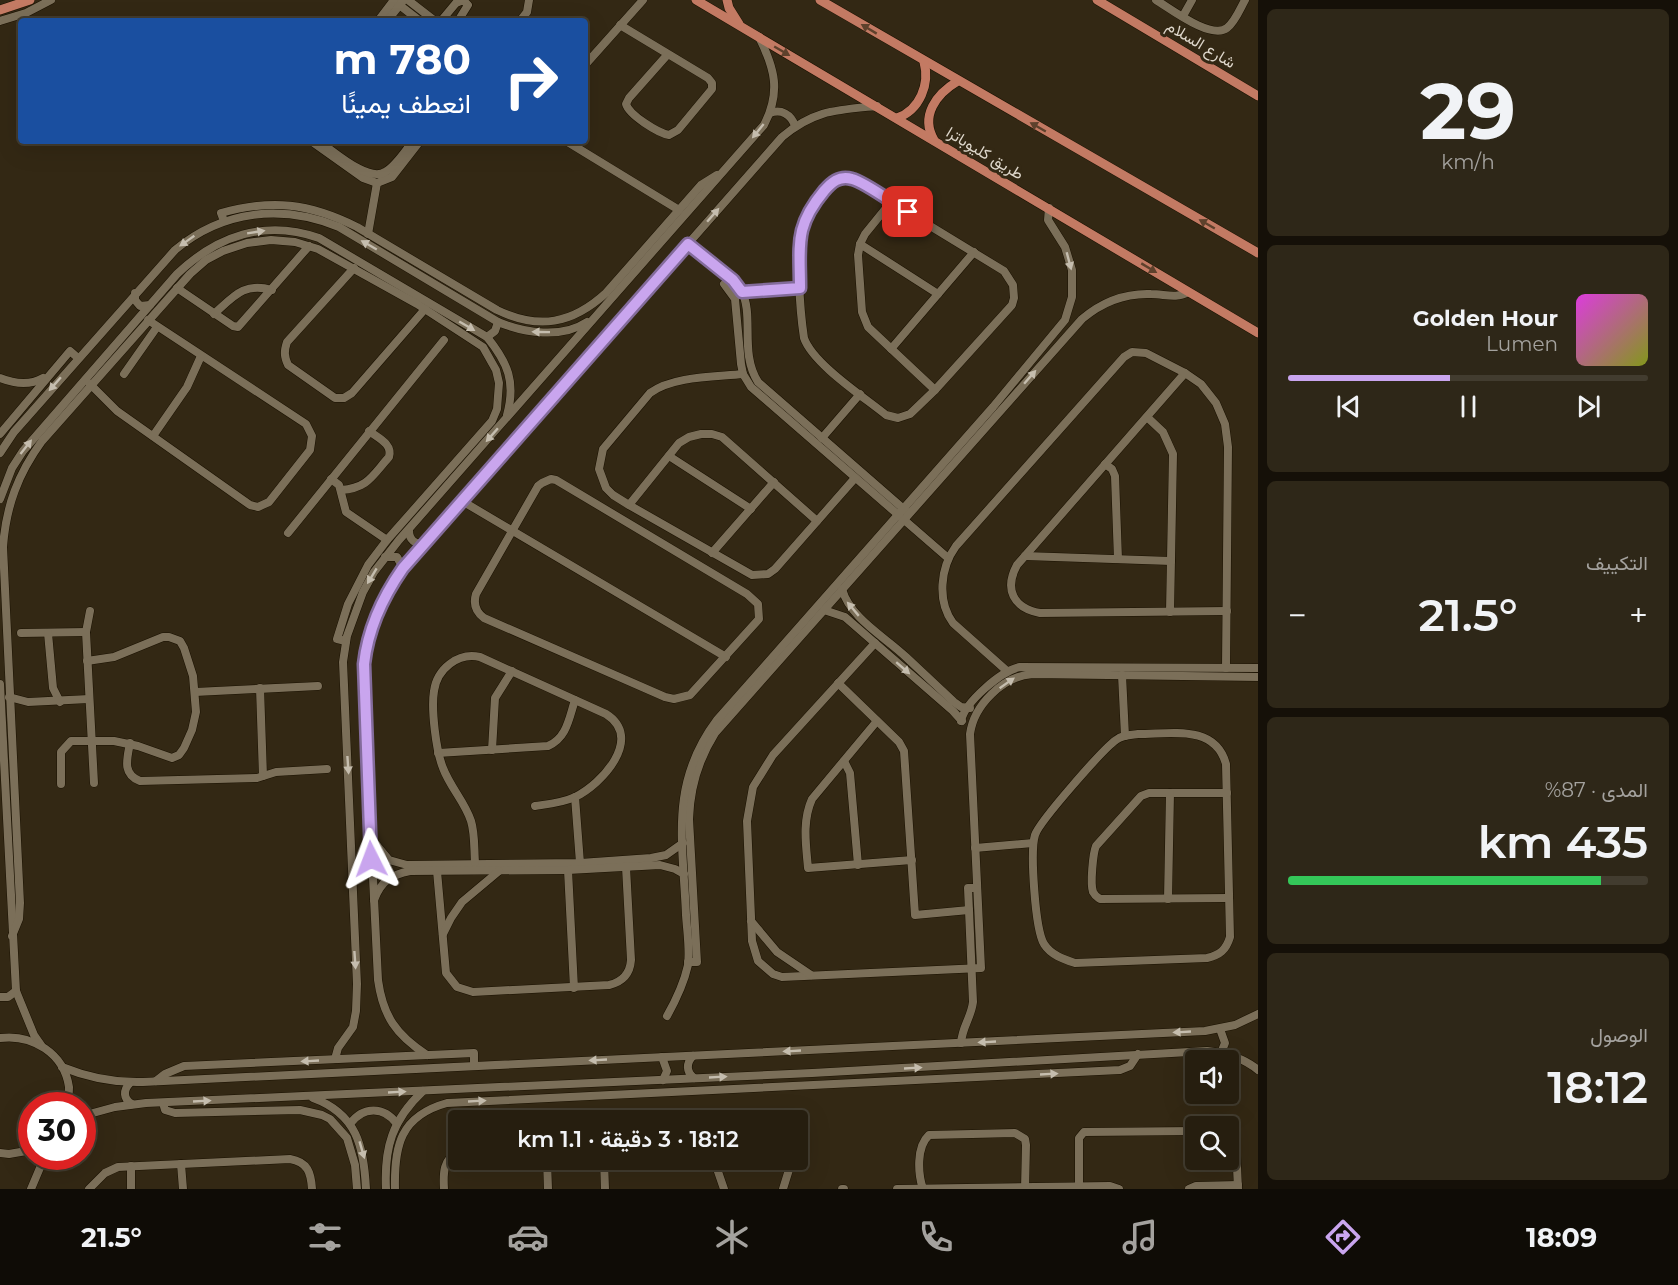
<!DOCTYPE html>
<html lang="ar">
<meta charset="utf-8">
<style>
:root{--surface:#261e0f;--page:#2e2718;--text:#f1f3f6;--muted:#a4a29e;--line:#423c2f;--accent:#c9a5ee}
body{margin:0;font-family:Montserrat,Vazirmatn,sans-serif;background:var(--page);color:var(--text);direction:rtl;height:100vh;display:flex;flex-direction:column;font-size:22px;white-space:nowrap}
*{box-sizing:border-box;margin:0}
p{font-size:20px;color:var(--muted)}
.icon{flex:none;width:33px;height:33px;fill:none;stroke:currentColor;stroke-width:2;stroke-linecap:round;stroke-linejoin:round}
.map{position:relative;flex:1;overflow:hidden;direction:ltr}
.panel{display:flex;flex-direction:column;gap:9px;padding:9px;background:#151008;width:420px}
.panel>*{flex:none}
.guide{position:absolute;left:18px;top:18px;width:570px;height:126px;border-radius:6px;box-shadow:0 6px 24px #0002,0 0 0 2px var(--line);direction:rtl;background:#1a4fa0;color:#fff;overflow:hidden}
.fabs{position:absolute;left:1185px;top:1050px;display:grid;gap:12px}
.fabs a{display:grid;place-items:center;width:54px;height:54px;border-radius:6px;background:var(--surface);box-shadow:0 6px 24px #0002,0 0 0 2px var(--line);font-size:30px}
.speed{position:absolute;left:18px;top:1092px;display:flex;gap:12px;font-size:30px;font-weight:700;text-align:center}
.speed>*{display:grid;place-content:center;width:78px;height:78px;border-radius:50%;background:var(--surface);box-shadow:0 6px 24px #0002,0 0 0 2px var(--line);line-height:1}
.speed .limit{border:9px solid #d22;background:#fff;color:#111}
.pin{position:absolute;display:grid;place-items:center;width:51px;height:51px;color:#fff;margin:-26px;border-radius:12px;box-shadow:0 3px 9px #0006}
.me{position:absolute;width:66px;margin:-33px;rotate:357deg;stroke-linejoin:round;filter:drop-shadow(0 0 4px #0008)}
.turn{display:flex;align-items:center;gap:21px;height:126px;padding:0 18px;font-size:27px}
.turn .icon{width:78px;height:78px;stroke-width:2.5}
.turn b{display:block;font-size:42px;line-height:51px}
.big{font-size:45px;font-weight:600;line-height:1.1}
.panel .card{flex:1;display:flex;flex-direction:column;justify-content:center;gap:9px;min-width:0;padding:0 21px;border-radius:9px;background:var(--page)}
.panel .dial{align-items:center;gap:0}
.dial b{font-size:78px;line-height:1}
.song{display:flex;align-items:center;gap:18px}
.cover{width:72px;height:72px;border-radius:9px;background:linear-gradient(135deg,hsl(300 70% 55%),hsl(70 70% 35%))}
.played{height:6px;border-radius:3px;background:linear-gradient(90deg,var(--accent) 45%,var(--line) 45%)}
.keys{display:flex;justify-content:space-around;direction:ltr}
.heat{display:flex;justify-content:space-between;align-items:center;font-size:33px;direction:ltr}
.charge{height:9px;border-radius:4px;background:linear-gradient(90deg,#34c759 87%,var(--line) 0)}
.trip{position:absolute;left:448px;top:1110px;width:360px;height:60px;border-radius:6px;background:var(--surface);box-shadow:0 6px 24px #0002,0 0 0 2px var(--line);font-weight:600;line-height:60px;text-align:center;direction:rtl}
.tabs{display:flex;height:96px;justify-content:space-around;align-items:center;background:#0f0c06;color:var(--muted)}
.tabs .icon{width:42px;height:42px}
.tabs .selected{color:var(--accent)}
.tabs b{font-size:27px;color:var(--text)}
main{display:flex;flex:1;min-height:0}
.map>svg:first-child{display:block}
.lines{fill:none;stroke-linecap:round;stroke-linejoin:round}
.minor-casing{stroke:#1a1101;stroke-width:9}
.major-casing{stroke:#1a1101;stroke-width:10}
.minor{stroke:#7b6f59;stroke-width:8}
.major{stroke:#c37a63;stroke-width:9}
.oneway{fill:#5e412c}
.oneway2{fill:#c5bdae}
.route-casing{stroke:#836b9b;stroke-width:15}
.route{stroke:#c9a5ee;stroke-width:10}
.labels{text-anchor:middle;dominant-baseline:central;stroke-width:6;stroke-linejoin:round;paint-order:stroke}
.street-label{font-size:16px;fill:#ded7cb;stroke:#332814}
</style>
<main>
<section class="panel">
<div class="card dial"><b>29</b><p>km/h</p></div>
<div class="card">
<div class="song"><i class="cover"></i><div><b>Golden Hour</b><p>Lumen</p></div></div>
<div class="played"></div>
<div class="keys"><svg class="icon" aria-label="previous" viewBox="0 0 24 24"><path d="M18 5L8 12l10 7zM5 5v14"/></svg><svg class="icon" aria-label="pause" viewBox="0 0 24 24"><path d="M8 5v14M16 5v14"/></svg><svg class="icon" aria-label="next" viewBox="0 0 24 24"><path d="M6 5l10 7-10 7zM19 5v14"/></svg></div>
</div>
<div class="card"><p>التكييف</p>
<div class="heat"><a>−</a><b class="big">21.5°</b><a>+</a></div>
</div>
<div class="card"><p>المدى · 87%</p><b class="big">435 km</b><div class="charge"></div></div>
<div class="card"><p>الوصول</p><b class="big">18:12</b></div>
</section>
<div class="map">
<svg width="1258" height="1189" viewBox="0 0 1258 1189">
<rect width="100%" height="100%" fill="#332814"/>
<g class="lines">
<g class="minor-casing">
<g id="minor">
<polyline points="393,0 420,21"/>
<polyline points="408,0 435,21"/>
<path d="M 1156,0 C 1171,9 1211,40 1227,28 C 1235,22 1240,9 1245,0"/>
<polyline points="1183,16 1192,0"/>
<polyline points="0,21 26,13 51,0"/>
<polyline points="378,21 394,0"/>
<polyline points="387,21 403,1"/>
<polyline points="441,21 456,3 463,0 468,5 458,21"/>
<polyline points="520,21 527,12 529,0"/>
<path d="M 620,25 L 708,78 L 712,83 L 712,89 L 678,130 L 669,135 C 658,133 629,115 626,104 L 629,98 L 668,54"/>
<polyline points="585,65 643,0"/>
<path d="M 770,113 C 781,109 791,114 795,126"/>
<polyline points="311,141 363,178 377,183 392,177 420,141"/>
<polyline points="566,141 679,210"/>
<path d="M 324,145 C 337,154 369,182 385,172 C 396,166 405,151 413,141"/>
<path d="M 842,178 L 853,179 L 1004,271 L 1013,285 L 1014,298 L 1012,305 L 935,390 L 910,414 L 898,418 L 886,415 C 864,397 813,364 804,338 C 800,312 795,247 803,223 C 807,212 814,204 821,195 C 827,188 831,181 842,178 Z"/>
<polyline points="891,202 865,234 860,244 858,255 862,312 868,327 935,390"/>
<path d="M 224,221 L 221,213 C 272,199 309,203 357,227 L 497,310 C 539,330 572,324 606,293 L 701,185 L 717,175"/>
<polyline points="368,234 377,183"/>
<path d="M 688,244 C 703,256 732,274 741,290 C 755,315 739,352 758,382 L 906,511"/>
<polyline points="860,244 938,294"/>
<path d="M 354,268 L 287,342 C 284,351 284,356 288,365 L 335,398 L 344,398 L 352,393 L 425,309"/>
<polyline points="724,284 735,299 741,364 743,374 751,387 948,558"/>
<polyline points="177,288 233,326 238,327 309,246"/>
<polyline points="742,292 800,288"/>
<polyline points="135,293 135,300 140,306 150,305"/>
<path d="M 214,314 C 234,296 244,282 272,290"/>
<polyline points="487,337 495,331 498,322"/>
<polyline points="891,349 974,252"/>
<path d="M 1185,373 L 1017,565 C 1004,589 1013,608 1040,613 L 1227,611"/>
<polyline points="124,374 157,327"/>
<path d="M 743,374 C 715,377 673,376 650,393 L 603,449 L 599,469 L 606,488 L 613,495 L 629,505 L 752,575 L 768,574 L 775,569 L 855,478"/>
<path d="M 0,378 C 15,384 29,386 43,378"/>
<polyline points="90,384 117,411 250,505 258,507 269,502 310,450 312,436 306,424 148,320"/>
<polyline points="1147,417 1163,432 1173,454 1170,612"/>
<polyline points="0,434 70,351 78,358"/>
<polyline points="153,436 187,387 201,356"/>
<polyline points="822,438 860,394"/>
<path d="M 0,453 L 14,432 L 175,250 C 223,210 282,204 339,227 L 498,322 C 525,333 561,339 587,322"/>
<polyline points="669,456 751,509"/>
<polyline points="1105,464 1112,469 1115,476 1118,559"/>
<polyline points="331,479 339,485 346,512 387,540"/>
<path d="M 551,479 L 556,480 L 747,594 L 758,604 L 759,619 L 690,695 L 674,699 L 665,697 L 484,618 C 476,612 473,604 476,594 L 538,486 L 542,483 Z"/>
<path d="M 341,490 C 368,488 372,476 389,457 C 393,444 378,438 369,431"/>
<path d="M 0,499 L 12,468 L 23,451 L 177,274 C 217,236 265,219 319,238 L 487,337 C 508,363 516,382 507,415"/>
<polyline points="462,501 726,657"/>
<polyline points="629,505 679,443 689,437 701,434 712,434 722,437 817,521"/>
<path d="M 409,530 C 409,540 415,545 425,543"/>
<polyline points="288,533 444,340"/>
<polyline points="712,553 774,482"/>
<polyline points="1025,556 1171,561"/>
<polyline points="385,557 397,557 403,568"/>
<path d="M 842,589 C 850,618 885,637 906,657 C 922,672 938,687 954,702 L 961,707 L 970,708"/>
<polyline points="824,610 845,617 953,711 962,721"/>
<polyline points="90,611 86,632 94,783"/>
<polyline points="21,633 86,632"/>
<polyline points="48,633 53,688 60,702"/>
<path d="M 875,643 L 773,755 L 753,787 L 747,821 L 752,941 L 758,961 L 773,974 L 782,977 L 981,968 L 970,734 C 974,705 1003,676 1033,674 L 1258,677"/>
<path d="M 1007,671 L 953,623 C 937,601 940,568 956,546 L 1124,357 L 1132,352 L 1146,353 L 1185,373 L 1201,384 L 1216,403 L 1225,424 L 1228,447 L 1226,668"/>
<polyline points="1122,675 1125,736"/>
<polyline points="838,683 899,742 904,751 915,915 969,910"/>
<polyline points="0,684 16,991 34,1035 41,1045"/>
<polyline points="260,688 263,776"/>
<polyline points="195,692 318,686"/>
<polyline points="9,697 28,702 89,699"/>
<path d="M 877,721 L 812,799 C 802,821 806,845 808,868 L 912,860"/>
<path d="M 961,721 C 965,702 1001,671 1020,667 L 1258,668"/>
<path d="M 1138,734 C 1171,734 1215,724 1226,764 L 1230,937 C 1226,950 1220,955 1207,958 L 1075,963 C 1063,959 1051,955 1044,944 C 1035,929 1030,851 1035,835 C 1039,822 1103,749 1116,740 C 1122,735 1130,735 1138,734 Z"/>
<path d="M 130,743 C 127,759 122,774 140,781 L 257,778 L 276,772 L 327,769"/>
<polyline points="492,750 495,698 512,671"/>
<path d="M 438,753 L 548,746 C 567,738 569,718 575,700"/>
<polyline points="844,761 850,773 858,865"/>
<polyline points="61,784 61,752 71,741 114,741 138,746 172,758 179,755 184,748 192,730 196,712 193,676 184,648 180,641 169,637 163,637 114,657 87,661"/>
<path d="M 1227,793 L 1149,793 L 1141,796 L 1096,846 C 1093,853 1090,884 1093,892 C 1095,896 1097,897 1100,899 L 1229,898"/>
<polyline points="575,797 580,863"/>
<polyline points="370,837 389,860 407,865 580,863 651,858 666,855 683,843"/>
<polyline points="975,848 1033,843"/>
<path d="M 475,862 C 474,849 475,834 471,821 C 465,802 450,787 443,768 C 436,751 431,709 434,691 C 437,669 458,652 480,657 L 606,714 C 644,738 602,784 575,797 C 562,803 549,804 535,806"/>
<polyline points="568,870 574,988"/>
<path d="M 437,871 L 446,973 L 457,987 L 473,992 L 609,985 C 622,982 630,974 631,960 L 626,867"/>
<polyline points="1168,899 1170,793"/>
<path d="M 374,900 C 381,881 391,875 410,871 L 568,870 L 660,865 L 675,869 L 684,874"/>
<polyline points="751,921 777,952 811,975"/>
<polyline points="443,934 451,918 462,902 499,871"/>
<path d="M 12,936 L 19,919 L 20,903 L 3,547 C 6,506 18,474 42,441 L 190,274 L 206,260 L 223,251 L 247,243 L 271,240 L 295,242 L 318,249 L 417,304 L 483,347 L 496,370 L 499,383 L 497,409 L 492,421 L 387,540 L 368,565 L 348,604 L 337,639 L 346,641"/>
<path d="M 688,962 L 697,962 L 689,819 C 690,788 698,760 715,733 L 1082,319 C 1102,302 1125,293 1151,294 C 1165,294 1176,299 1188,292"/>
<polyline points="0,997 8,997 16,991"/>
<path d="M 667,1016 C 676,1000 684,983 688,965 C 690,949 687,931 686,915 C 683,841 669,784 717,720 L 993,407 L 1065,320 L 1072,297 L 1072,270 L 1065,247 L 1048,220 L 1049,208"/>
<polyline points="1220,1029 1225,1043 1221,1053"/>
<path d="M 0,1038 C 32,1034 64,1053 69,1087 C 69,1093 68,1099 68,1106"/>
<path d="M 961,1043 C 962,1027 971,1018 973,1002 L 968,888 L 977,888"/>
<path d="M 427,1055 C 396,1035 383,1016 378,980 L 363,673 C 365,633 381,601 403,568 L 782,137 C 814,110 836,110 877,106"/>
<path d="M 693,1056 C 686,1063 686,1072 694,1078"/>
<polyline points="662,1057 667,1071 663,1080"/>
<path d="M 335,1059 L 338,1048 L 353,1027 L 356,1011 L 357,984 L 343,662 L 347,636 L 363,592 L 374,572 L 399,540 L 764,125 C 781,92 775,69 759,37"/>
<path d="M 62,1067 C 89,1078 114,1083 143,1082 L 1205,1031 L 1235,1025 L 1258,1014"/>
<polyline points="156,1081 165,1074 184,1066 474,1053 474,1065"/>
<path d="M 130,1083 C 123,1090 123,1099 132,1104"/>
<path d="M 313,1098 C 357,1114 364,1147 366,1189"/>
<polyline points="163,1103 165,1110 175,1113 300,1110 322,1115 330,1119 347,1138 355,1165 357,1189"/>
<path d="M 82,1116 L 115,1107 L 146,1103 L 812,1073 L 1207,1051 C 1225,1053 1244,1058 1258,1070"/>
<path d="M 350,1124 C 363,1106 384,1106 397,1124"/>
<polyline points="1228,1133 1235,1140 1236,1145 1238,1189"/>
<polyline points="0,1153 9,1154 32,1150"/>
<polyline points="547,1160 548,1189"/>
<polyline points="604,1160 605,1189"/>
<polyline points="714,1160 724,1189"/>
<polyline points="181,1164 183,1189"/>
<polyline points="131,1166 131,1189"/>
<polyline points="1079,1187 1079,1138 1084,1132 1196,1131"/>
<polyline points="31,1189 45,1156"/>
<path d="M 89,1189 L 105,1173 L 118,1167 L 290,1159 C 308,1162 311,1173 312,1189"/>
<path d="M 386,1189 C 384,1148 392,1120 423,1091"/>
<path d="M 395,1189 C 394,1146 400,1116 447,1103 L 1120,1070 L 1130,1066 L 1138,1054"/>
<path d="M 444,1189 C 443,1173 443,1159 459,1151"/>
<polyline points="783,1189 792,1160"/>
<polyline points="842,1189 844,1189"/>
<polyline points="897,1189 1110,1186 1119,1189"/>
<path d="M 923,1189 C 918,1174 916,1147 929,1135 L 1015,1133 L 1025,1139 L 1026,1145 L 1025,1189"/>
<polyline points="1189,1189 1196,1186 1238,1185"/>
</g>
</g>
<g class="major-casing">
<g id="major">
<polyline points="696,0 1258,333"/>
<polyline points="727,0 729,8 739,24"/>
<polyline points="820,0 1258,253"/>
<polyline points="1097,0 1258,96"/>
<polyline points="0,10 30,0"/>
<path d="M 897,118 C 920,110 930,84 924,62"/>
<path d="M 934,140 C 920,116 936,94 958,81"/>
</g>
</g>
<use href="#minor" class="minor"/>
<use href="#major" class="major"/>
</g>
<defs><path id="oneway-solid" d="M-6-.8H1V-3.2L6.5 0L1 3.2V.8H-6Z" transform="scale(1.5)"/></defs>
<g class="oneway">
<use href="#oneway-solid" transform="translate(869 29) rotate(-149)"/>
<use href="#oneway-solid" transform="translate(782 51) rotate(30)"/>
<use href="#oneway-solid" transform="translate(1038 127) rotate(-150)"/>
<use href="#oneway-solid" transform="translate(1207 224) rotate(-150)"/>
<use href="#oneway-solid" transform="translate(1149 268) rotate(31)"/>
</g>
<g class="oneway2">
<use href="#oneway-solid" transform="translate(758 131) rotate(129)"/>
<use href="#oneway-solid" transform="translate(713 215) rotate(-49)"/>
<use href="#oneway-solid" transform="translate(256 232) rotate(-9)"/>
<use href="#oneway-solid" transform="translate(187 241) rotate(145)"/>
<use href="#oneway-solid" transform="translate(369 245) rotate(-150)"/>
<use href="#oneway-solid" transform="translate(1069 261) rotate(75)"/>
<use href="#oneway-solid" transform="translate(467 326) rotate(30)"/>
<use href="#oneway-solid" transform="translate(541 332) rotate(-179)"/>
<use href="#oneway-solid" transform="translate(1030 377) rotate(-49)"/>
<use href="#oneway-solid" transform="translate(55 384) rotate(131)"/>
<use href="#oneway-solid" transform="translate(492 435) rotate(131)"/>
<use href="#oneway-solid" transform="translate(26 447) rotate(-52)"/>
<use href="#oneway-solid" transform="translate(372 576) rotate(121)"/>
<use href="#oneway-solid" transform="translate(853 609) rotate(-130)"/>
<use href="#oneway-solid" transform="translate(903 668) rotate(41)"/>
<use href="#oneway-solid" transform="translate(1007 683) rotate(-35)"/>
<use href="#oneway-solid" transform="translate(348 765) rotate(86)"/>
<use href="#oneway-solid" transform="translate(355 960) rotate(86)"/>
<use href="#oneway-solid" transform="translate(1182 1032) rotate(177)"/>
<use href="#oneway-solid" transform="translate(987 1042) rotate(177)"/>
<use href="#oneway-solid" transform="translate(792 1051) rotate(177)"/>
<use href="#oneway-solid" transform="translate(598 1060) rotate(177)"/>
<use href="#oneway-solid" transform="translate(310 1061) rotate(177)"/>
<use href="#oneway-solid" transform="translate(913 1068) rotate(-3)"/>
<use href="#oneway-solid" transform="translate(1049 1074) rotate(-3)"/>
<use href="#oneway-solid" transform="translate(718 1077) rotate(-3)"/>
<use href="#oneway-solid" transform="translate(397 1092) rotate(-3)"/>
<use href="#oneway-solid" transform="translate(202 1101) rotate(-3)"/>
<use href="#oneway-solid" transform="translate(477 1101) rotate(-3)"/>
<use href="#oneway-solid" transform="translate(362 1150) rotate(74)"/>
</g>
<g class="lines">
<g class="route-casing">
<path id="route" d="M 371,859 L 364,664 C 368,628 382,598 403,568 L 688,244 L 733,280 L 742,292 L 800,288 C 800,245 794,227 824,191 C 831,183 839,175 852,179 C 865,182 894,204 908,212"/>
</g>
<use href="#route" class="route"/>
</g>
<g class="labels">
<g class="street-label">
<text transform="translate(1201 44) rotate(31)">شارع السلام</text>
<text transform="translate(985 153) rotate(31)">طريق كليوباترا</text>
</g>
</g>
</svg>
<div class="fabs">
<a><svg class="icon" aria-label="sound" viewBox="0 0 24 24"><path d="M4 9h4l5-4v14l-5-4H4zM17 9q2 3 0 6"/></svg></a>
<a><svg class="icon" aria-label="search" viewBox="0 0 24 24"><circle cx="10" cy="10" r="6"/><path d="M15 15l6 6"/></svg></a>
</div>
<div class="speed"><div class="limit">30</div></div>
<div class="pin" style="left:908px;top:212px;background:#d93025"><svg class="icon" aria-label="arrive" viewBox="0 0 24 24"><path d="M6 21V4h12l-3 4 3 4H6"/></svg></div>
<svg class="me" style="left:371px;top:859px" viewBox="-20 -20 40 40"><path d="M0-17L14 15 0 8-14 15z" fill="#c9a5ee" stroke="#fff" stroke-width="4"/></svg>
<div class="trip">18:12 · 3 دقيقة · 1.1 km</div>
<div class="guide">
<div class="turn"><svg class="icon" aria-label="right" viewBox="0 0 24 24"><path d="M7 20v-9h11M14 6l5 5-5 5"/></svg><div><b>780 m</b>انعطف يمينًا</div></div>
</div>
</div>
</main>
<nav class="tabs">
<b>18:09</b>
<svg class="icon selected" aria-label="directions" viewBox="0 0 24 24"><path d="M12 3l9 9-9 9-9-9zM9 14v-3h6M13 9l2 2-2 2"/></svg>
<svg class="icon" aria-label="music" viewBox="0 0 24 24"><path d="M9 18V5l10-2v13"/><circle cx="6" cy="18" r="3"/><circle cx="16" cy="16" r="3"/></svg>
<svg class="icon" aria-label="phone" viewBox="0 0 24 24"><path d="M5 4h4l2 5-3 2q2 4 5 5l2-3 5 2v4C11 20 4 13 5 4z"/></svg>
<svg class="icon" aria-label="climate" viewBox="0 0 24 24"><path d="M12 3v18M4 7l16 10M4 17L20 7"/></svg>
<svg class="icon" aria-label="car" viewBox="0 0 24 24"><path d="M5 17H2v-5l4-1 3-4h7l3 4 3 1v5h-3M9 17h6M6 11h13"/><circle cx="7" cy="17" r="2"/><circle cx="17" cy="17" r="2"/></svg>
<svg class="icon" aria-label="filters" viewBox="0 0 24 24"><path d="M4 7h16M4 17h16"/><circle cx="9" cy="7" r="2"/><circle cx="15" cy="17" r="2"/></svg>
<b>21.5°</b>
</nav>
